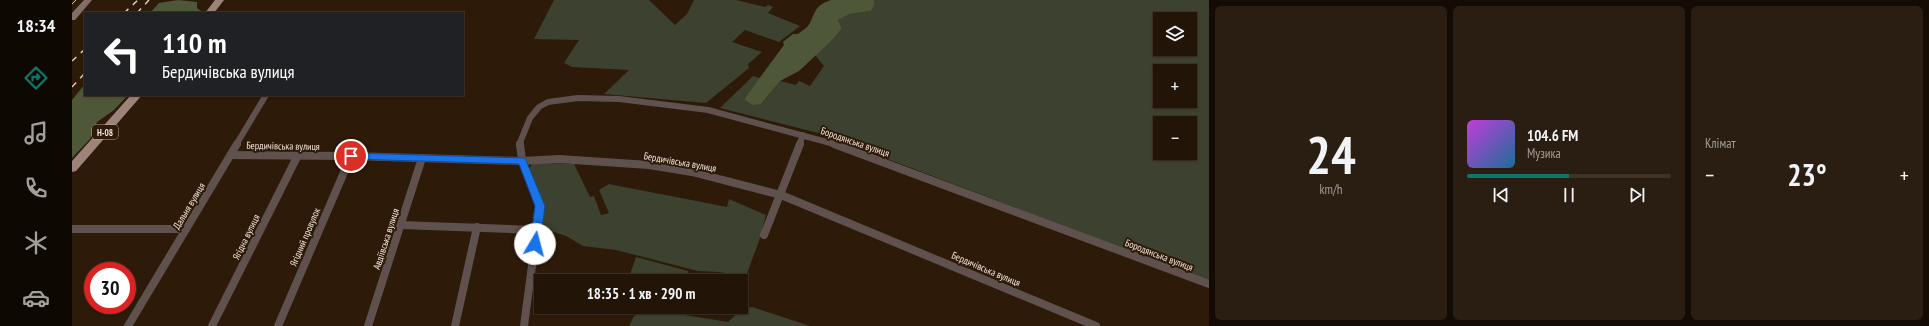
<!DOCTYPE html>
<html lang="uk">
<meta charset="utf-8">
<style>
:root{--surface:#221407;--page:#2a1d11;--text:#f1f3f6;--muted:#a29e9b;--line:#3f3328;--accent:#0f766e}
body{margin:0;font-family:"PT Sans Narrow",sans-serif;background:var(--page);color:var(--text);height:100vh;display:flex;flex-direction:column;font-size:15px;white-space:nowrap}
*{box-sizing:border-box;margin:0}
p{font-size:13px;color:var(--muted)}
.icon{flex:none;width:22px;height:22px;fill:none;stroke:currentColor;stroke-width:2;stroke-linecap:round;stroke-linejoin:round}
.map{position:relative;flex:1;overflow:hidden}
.panel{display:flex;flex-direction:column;gap:6px;padding:6px;background:#130b04;width:720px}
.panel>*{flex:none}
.top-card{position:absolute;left:12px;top:12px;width:380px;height:84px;border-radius:0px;box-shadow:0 1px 3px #0004,0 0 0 1px var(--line);background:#202124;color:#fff;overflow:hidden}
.fabs{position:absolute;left:1081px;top:12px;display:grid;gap:8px}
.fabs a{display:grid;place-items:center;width:44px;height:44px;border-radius:0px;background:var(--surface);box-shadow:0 1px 3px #0004,0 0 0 1px var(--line);font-size:20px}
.speed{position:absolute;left:12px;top:262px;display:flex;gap:8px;font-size:20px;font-weight:700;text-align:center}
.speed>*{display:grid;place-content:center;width:52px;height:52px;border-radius:50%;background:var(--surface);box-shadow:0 1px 3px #0004,0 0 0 1px var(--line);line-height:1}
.speed .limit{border:6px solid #d22;background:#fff;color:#111}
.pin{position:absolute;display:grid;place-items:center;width:34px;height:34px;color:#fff;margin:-17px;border:2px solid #fff;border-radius:50%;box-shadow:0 1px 4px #0007}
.me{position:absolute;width:44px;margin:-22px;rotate:8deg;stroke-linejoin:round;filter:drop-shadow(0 0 3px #0008)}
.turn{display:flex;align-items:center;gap:14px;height:84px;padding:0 12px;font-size:18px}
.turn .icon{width:52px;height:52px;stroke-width:2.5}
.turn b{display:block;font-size:28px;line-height:34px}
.big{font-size:30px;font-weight:700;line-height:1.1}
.panel .card{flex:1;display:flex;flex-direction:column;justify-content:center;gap:6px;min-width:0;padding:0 14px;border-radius:6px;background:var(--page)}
.panel .dial{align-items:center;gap:0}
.dial b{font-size:52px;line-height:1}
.song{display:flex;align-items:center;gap:12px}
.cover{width:48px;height:48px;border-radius:6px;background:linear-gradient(135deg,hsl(290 70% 55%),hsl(200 70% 35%))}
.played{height:4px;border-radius:2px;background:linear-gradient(90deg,var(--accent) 50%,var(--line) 50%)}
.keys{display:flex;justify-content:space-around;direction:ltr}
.heat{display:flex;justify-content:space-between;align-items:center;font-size:22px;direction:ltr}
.panel .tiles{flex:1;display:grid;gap:6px;grid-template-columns:repeat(3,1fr)}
.trip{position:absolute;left:462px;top:274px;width:214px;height:40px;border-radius:0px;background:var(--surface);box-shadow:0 1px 3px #0004,0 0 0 1px var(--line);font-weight:700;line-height:40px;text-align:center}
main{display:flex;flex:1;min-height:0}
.tab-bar{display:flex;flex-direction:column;width:72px;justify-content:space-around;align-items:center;background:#0e0803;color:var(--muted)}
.tab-bar .icon{width:28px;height:28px}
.tab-bar .active{color:var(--accent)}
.tab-bar b{font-size:18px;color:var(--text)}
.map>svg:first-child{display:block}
.green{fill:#3c422f;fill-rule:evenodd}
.forest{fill:#4e5737}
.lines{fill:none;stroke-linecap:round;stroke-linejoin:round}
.minor-far1{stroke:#5f514e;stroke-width:6}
.minor{stroke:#5f514e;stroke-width:8}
.secondary{fill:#836d67;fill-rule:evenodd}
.primary{fill:#9e837b;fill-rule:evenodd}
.tram{stroke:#dacbbf;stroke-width:1}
.rail{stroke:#dacbbf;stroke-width:1.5;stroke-dasharray:6 6;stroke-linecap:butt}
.route{fill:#1a73e8;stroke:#114b97}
.labels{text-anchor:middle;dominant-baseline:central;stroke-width:4;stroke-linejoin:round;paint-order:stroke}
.shield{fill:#2e1a09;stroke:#b7a79b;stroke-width:1}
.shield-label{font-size:9px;font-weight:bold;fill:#f2e4d9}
.street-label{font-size:10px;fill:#f2e4d9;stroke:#2e1a09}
</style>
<main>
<nav class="tab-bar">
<b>18:34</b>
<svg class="icon active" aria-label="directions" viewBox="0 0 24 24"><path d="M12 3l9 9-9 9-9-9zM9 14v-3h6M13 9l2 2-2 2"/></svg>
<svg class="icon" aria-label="music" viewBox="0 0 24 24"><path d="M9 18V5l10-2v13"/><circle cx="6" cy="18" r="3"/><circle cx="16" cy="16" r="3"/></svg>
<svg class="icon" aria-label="phone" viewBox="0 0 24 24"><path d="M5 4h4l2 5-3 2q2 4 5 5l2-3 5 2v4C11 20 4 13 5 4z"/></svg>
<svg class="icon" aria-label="climate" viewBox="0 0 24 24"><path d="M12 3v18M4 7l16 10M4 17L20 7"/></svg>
<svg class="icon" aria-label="car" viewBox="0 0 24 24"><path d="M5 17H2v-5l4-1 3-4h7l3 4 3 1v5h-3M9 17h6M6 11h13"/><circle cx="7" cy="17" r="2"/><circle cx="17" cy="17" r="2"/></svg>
</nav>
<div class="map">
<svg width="1137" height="326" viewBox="0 0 1137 326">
<rect width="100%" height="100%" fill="#2e1a09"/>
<g class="green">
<polygon points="482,0 577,0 603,25 615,14 622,0 664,0 693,7 696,5 701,7 696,13 728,26 707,42 673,30 660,42 690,52 676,64 677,68 634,103 532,94 557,70 500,67 492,63 507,40 462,39"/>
<path d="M 802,0 L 1137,0 L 1137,281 L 750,134 L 648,108 L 681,76 L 688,78 L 672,99 L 689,104 L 708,81 L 724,85 L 727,81 L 738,86 L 752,66 L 743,55 L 770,28 L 766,20 L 778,14 L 799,11 L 803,4 ZM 1088,19 L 1118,19 L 1118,49 L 1088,49 ZM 1088,71 L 1118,71 L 1118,101 L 1088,101 ZM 1088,123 L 1118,123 L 1118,153 L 1088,153 Z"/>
<polygon points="465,163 502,164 518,197 522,196 529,215 537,213 527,190 537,184 655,207 657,199 694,215 687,241 674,276 647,272 626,271 544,250 511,246 494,236 469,228 471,205 457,169 460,164"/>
<polygon points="564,257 616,271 614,281 556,280"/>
<polygon points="580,307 597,308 606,314 656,322 669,310 680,307 738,326 557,326 562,316"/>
</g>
<g class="forest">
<polygon points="106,0 125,2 125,8 130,12 78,13 87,3"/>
<path d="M 759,0 L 802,0 L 803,4 L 799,11 L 778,14 L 766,20 L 770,28 L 759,41 L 727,71 L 708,81 L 689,104 L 680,105 L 672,99 L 712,45 L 711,42 L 721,34 L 726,34 C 730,31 736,27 738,23 C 744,10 744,5 759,0 Z"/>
<polygon points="13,84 13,95 56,95 42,110 25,122 18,139 0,158 0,100"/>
</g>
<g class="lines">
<g class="minor-far1">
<polyline points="164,145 194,95"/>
<polyline points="447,145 458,118 467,107 476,102 506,98 547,99 636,110 766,145"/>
<polyline points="727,145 731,135"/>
</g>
<g class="minor">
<polyline points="448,144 450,161 468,205 452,326"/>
<polyline points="762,144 1137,284"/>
<polyline points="159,155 279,156 450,161 487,159 577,165 620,172 709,195 1024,326"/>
<polyline points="329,225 465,230"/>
<polyline points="0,229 114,229"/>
<polyline points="692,235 728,144"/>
<polyline points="56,326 165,144"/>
<polyline points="140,326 225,157"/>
<polyline points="206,326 279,156"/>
<polyline points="296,326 350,158"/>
<polyline points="383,326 405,227"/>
</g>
<polygon class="secondary" points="12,0 20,0 3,20 0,20 0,13"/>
<g class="primary">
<polygon points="143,0 152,0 142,13 133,13"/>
<polygon points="59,95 70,95 4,171 0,172 0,161"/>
</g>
<polyline class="tram" points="0,4 4,0"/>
<g class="rail">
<polyline points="52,13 66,0"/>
<polyline points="65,13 77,0"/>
<polyline points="0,61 13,49"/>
<polyline points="0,87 13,73"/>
</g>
</g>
<polygon class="route" points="279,153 453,158 473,206 468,244 463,248 458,244 463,206 447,164 279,159 274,156"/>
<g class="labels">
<rect class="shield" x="20" y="125" width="26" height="14" rx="3"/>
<g class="shield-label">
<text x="33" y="132">Н-08</text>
</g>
<g class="street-label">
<text transform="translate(783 142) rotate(19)">Бородянська вулиця</text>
<text transform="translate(211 146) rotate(1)">Бердичівська вулиця</text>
<text transform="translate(608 162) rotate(10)">Бердичівська вулиця</text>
<text transform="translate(117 206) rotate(-59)">Дальня вулиця</text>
<text transform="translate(174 237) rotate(-64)">Ягідна вулиця</text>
<text transform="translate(233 237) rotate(-67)">Ягідний провулок</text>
<text transform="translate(314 239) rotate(-72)">Авдіївська вулиця</text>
<text transform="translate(1087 255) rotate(21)">Бородянська вулиця</text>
<text transform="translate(914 269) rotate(23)">Бердичівська вулиця</text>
</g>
</g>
</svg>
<div class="fabs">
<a><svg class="icon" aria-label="layers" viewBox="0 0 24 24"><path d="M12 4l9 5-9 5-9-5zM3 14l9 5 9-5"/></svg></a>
<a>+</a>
<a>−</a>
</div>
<div class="speed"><div class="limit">30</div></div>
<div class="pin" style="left:279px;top:156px;background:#d93025"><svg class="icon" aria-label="arrive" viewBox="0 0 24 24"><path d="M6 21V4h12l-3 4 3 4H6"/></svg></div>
<svg class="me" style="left:463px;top:244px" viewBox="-20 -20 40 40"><circle r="19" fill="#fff"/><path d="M0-13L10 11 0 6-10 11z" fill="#1a73e8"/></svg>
<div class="trip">18:35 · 1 хв · 290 m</div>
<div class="top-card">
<div class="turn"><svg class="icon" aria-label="left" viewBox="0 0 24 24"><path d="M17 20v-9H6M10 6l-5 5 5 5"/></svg><div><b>110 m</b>Бердичівська вулиця</div></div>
</div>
</div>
<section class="panel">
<div class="tiles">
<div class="card dial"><b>24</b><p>km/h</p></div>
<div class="card">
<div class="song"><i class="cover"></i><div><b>104.6 FM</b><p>Музика</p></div></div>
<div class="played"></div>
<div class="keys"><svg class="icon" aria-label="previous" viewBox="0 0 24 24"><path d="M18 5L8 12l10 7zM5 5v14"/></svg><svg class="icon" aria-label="pause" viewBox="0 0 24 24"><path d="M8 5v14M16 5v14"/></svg><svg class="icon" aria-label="next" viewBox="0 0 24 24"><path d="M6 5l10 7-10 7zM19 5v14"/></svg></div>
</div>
<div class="card"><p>Клімат</p>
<div class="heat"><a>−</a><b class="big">23°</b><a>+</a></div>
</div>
</div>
</section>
</main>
